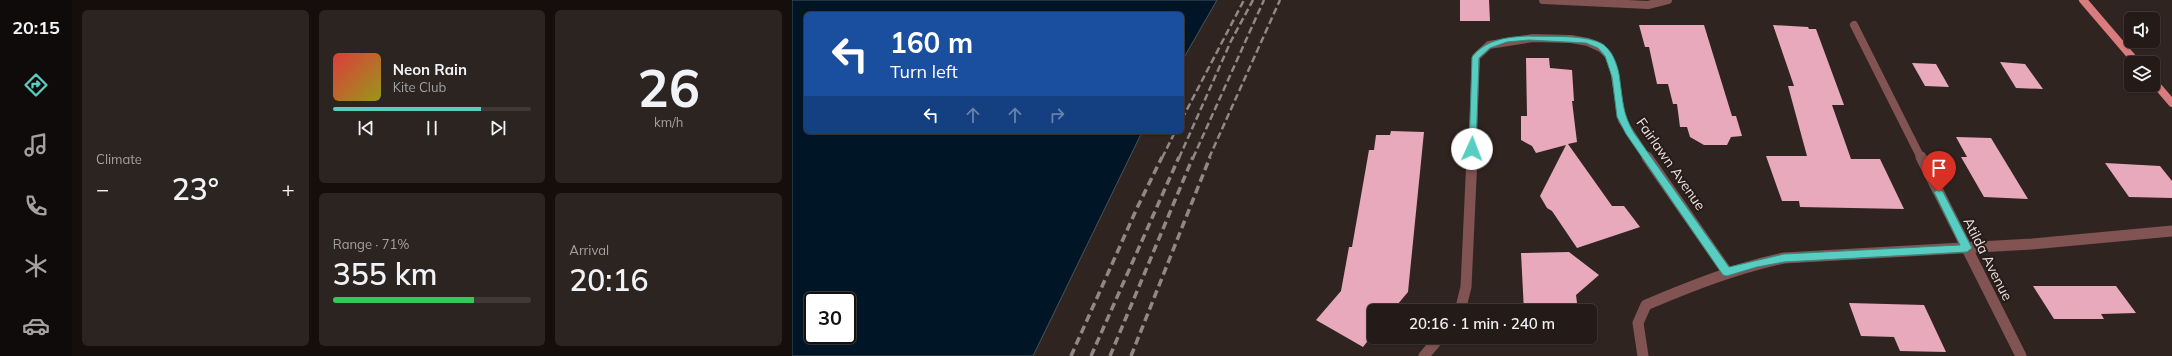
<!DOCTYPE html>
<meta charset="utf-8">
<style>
:root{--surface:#241b18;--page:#2c2421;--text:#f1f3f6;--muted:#a3a1a2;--line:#413937;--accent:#57cec1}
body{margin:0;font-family:Mulish,sans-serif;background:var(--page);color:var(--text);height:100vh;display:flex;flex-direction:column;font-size:15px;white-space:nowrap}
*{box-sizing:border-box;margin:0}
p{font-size:13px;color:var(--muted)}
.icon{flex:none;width:22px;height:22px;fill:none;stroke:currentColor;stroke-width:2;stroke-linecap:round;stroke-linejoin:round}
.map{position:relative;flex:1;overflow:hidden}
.sheet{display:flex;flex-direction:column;gap:10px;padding:10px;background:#140f0d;width:720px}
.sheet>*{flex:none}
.banner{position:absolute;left:12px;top:12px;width:380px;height:122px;border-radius:6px;box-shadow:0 1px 3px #0004,0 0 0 1px var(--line);background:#1a4fa0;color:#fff;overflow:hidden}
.controls{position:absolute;left:1332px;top:12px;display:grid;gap:8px}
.controls a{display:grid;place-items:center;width:36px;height:36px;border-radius:6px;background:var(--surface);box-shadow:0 1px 3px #0004,0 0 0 1px var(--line);font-size:20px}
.speed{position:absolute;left:12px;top:292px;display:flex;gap:8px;font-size:20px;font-weight:700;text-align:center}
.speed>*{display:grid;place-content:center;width:52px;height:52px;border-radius:50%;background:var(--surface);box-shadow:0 1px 3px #0004,0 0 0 1px var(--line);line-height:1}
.speed .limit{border:2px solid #111;border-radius:6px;background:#fff;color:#111}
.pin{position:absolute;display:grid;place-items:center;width:34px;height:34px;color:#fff;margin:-41px -17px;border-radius:50% 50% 50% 0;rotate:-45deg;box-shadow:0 0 4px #0007}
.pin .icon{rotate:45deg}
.me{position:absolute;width:44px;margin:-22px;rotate:2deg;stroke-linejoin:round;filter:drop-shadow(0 0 3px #0008)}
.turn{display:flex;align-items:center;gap:14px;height:84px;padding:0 20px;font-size:18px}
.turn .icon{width:52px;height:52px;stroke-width:2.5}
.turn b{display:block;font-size:28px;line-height:34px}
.lanes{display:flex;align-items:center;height:38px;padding:0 20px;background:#0003;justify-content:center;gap:20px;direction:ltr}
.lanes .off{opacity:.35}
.big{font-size:30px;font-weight:600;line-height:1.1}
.sheet .card{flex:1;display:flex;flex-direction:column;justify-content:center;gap:6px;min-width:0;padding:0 14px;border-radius:6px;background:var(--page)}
.sheet .dial{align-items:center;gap:0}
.dial b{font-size:52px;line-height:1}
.song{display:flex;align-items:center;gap:12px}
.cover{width:48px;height:48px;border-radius:6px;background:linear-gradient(135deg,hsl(0 70% 55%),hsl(60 70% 35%))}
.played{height:4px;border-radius:2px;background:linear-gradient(90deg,var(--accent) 75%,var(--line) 75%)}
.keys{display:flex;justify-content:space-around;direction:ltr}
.heat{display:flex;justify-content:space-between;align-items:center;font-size:22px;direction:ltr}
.charge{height:6px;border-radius:3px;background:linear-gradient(90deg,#34c759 71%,var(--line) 0)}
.sheet .tiles{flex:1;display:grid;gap:10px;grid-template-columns:repeat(3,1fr)}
.card:first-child{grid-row:span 2}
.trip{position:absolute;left:575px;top:304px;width:230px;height:40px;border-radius:6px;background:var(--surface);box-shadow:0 1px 3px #0004,0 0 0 1px var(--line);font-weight:600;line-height:40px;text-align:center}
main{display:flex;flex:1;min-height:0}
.menu{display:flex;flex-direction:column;width:72px;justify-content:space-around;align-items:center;background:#0e0b0a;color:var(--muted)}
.menu .icon{width:28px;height:28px}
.menu .selected{color:var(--accent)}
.menu b{font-size:18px;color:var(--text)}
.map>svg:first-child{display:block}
.water{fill:#001627;stroke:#47545e;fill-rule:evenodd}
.building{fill:#e7a9bb}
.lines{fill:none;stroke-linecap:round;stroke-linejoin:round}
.minor-far1{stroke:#815353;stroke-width:8}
.minor{stroke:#815353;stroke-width:11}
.major{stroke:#da7c7d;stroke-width:8}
.rail-far1{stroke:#918783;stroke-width:2.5;stroke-dasharray:7 3.5;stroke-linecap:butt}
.rail{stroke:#918783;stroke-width:3.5;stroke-dasharray:8 4.5;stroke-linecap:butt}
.route{fill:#57cec1;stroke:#39867d}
.labels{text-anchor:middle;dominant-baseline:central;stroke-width:4;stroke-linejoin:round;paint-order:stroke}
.street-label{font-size:14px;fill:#ece3e0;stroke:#261b17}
</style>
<main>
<nav class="menu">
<b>20:15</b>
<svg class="icon selected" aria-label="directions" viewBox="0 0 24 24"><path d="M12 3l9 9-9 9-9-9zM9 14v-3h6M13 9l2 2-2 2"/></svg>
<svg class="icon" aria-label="music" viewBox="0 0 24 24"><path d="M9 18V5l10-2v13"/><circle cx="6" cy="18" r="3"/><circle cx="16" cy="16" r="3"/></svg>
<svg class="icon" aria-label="phone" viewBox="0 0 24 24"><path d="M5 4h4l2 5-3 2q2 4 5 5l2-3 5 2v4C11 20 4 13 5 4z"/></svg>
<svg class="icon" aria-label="climate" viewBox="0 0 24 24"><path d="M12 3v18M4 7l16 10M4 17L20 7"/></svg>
<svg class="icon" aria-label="car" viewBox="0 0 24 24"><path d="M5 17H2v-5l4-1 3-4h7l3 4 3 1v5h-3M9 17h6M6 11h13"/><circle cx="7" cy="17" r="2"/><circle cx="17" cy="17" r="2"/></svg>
</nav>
<section class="sheet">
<div class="tiles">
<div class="card"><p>Climate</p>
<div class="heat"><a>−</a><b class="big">23°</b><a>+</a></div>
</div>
<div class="card">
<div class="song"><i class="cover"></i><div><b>Neon Rain</b><p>Kite Club</p></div></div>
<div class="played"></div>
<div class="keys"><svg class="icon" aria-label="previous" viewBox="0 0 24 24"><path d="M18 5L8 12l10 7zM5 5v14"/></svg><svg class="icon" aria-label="pause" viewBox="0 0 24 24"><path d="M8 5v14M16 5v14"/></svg><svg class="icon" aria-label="next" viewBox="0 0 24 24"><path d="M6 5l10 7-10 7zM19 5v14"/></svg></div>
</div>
<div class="card dial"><b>26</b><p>km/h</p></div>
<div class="card"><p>Range · 71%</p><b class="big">355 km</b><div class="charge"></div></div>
<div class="card"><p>Arrival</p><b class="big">20:16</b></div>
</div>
</section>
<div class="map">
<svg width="1380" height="356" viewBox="0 0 1380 356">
<rect width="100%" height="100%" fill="#302420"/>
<path class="water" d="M 0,0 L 425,0 L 390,61 L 390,14 L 14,14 L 14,132 L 350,132 L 241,356 L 0,356 ZM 21,301 L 55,301 L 55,335 L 21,335 Z"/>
<g class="building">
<polygon points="668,0 697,0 698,21 668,21"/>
<polygon points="847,25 912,25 940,116 944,116 950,136 939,137 935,145 912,145 898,137 895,127 888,127 885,104 881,104 876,84 865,84 857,47 853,47"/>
<polygon points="981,25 1016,27 1017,29 1024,29 1052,105 1040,105 1059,159 1088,159 1112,209 1008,207 1007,201 990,201 974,156 1015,156 996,86 1002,86"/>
<polygon points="734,58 757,58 758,68 780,70 782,101 780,101 785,142 776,144 820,206 832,206 848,227 785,248 760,211 755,208 748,196 774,145 744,153 740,146 729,140 729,116 735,116"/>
<polygon points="1208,62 1233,64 1251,89 1224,88"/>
<polygon points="1120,63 1144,64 1157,87 1133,86"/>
<polygon points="599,131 632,132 616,292 600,311 582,311 582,333 571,347 524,320 549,291 557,247 560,247 577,150 582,150 584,135 598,135"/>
<polygon points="1164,137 1199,138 1236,199 1192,197 1169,157 1175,157"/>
<polygon points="1313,163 1368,166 1380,181 1380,198 1337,197"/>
<polygon points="777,252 807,275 784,295 786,311 732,311 729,253"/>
<polygon points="1241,286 1324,286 1344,313 1309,314 1312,319 1262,319"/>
<polygon points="1057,303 1132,305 1154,352 1108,351 1102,337 1069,336"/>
</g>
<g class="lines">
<g class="minor-far1">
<polyline points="751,0 856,5 876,0"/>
<polyline points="1062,25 1129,158"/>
<polyline points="680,158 684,57 697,45 741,38 779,39 796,42 809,48 817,56 822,70 830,120 855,158"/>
</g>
<g class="minor">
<polyline points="855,157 935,272"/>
<polyline points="1129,157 1229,356"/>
<polyline points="668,311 674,287 680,157"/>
<polyline points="632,356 648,337"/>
<path d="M 851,356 L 846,323 L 854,305 C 899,286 944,268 992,258 L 1240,244 L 1380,231"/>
</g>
<g class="major">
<polyline points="1291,0 1345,63"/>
<polyline points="1361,81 1380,103"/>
</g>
<g class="rail-far1">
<polyline points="390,119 452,0"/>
<polyline points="370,158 383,132"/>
<polyline points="387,158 439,41 461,0"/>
<polyline points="401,158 472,0"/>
<polyline points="417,158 488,0"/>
</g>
<g class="rail">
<polyline points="279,356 345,208 370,157"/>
<polyline points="299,356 387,157"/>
<polyline points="318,356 401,157"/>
<polyline points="339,356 418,157"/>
</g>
</g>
<path class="route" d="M 737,36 C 756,37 797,34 812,45 C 822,53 827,69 828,81 C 831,103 831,114 842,133 L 937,267 L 992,254 L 1168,245 L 1142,192 L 1147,189 L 1151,192 L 1180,248 L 1175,252 L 992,262 L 965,267 L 935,276 L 931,275 L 834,134 L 825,117 L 820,77 L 813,56 L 806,48 L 794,43 L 737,40 L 715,42 L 698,48 L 687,58 L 684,149 L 683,151 L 677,151 L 680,57 C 694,39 715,37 737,36 Z"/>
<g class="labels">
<g class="street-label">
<text transform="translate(879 164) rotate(55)">Fairlawn Avenue</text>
<text transform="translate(1196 259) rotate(63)">Atilda Avenue</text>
</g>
</g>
</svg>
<div class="controls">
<a><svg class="icon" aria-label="sound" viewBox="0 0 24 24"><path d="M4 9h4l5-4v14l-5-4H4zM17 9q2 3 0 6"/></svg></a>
<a><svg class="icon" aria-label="layers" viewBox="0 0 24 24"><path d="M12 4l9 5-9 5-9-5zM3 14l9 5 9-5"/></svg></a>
</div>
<div class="speed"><div class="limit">30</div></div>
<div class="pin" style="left:1147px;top:192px;background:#d93025"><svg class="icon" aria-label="arrive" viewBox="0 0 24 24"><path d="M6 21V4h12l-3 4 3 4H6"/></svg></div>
<svg class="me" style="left:680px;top:149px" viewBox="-20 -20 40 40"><circle r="19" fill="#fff"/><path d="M0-13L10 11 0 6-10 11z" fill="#57cec1"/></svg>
<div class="trip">20:16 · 1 min · 240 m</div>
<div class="banner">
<div class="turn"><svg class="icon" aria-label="left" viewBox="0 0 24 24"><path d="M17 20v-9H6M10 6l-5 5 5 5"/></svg><div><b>160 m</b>Turn left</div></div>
<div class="lanes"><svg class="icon" aria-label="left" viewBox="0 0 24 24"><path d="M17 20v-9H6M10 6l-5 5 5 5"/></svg><svg class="icon off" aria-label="ahead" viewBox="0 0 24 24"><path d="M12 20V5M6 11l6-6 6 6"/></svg><svg class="icon off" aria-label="ahead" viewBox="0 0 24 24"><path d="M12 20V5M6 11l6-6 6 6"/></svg><svg class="icon off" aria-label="right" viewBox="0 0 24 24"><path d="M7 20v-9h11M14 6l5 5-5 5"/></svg></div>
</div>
</div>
</main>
